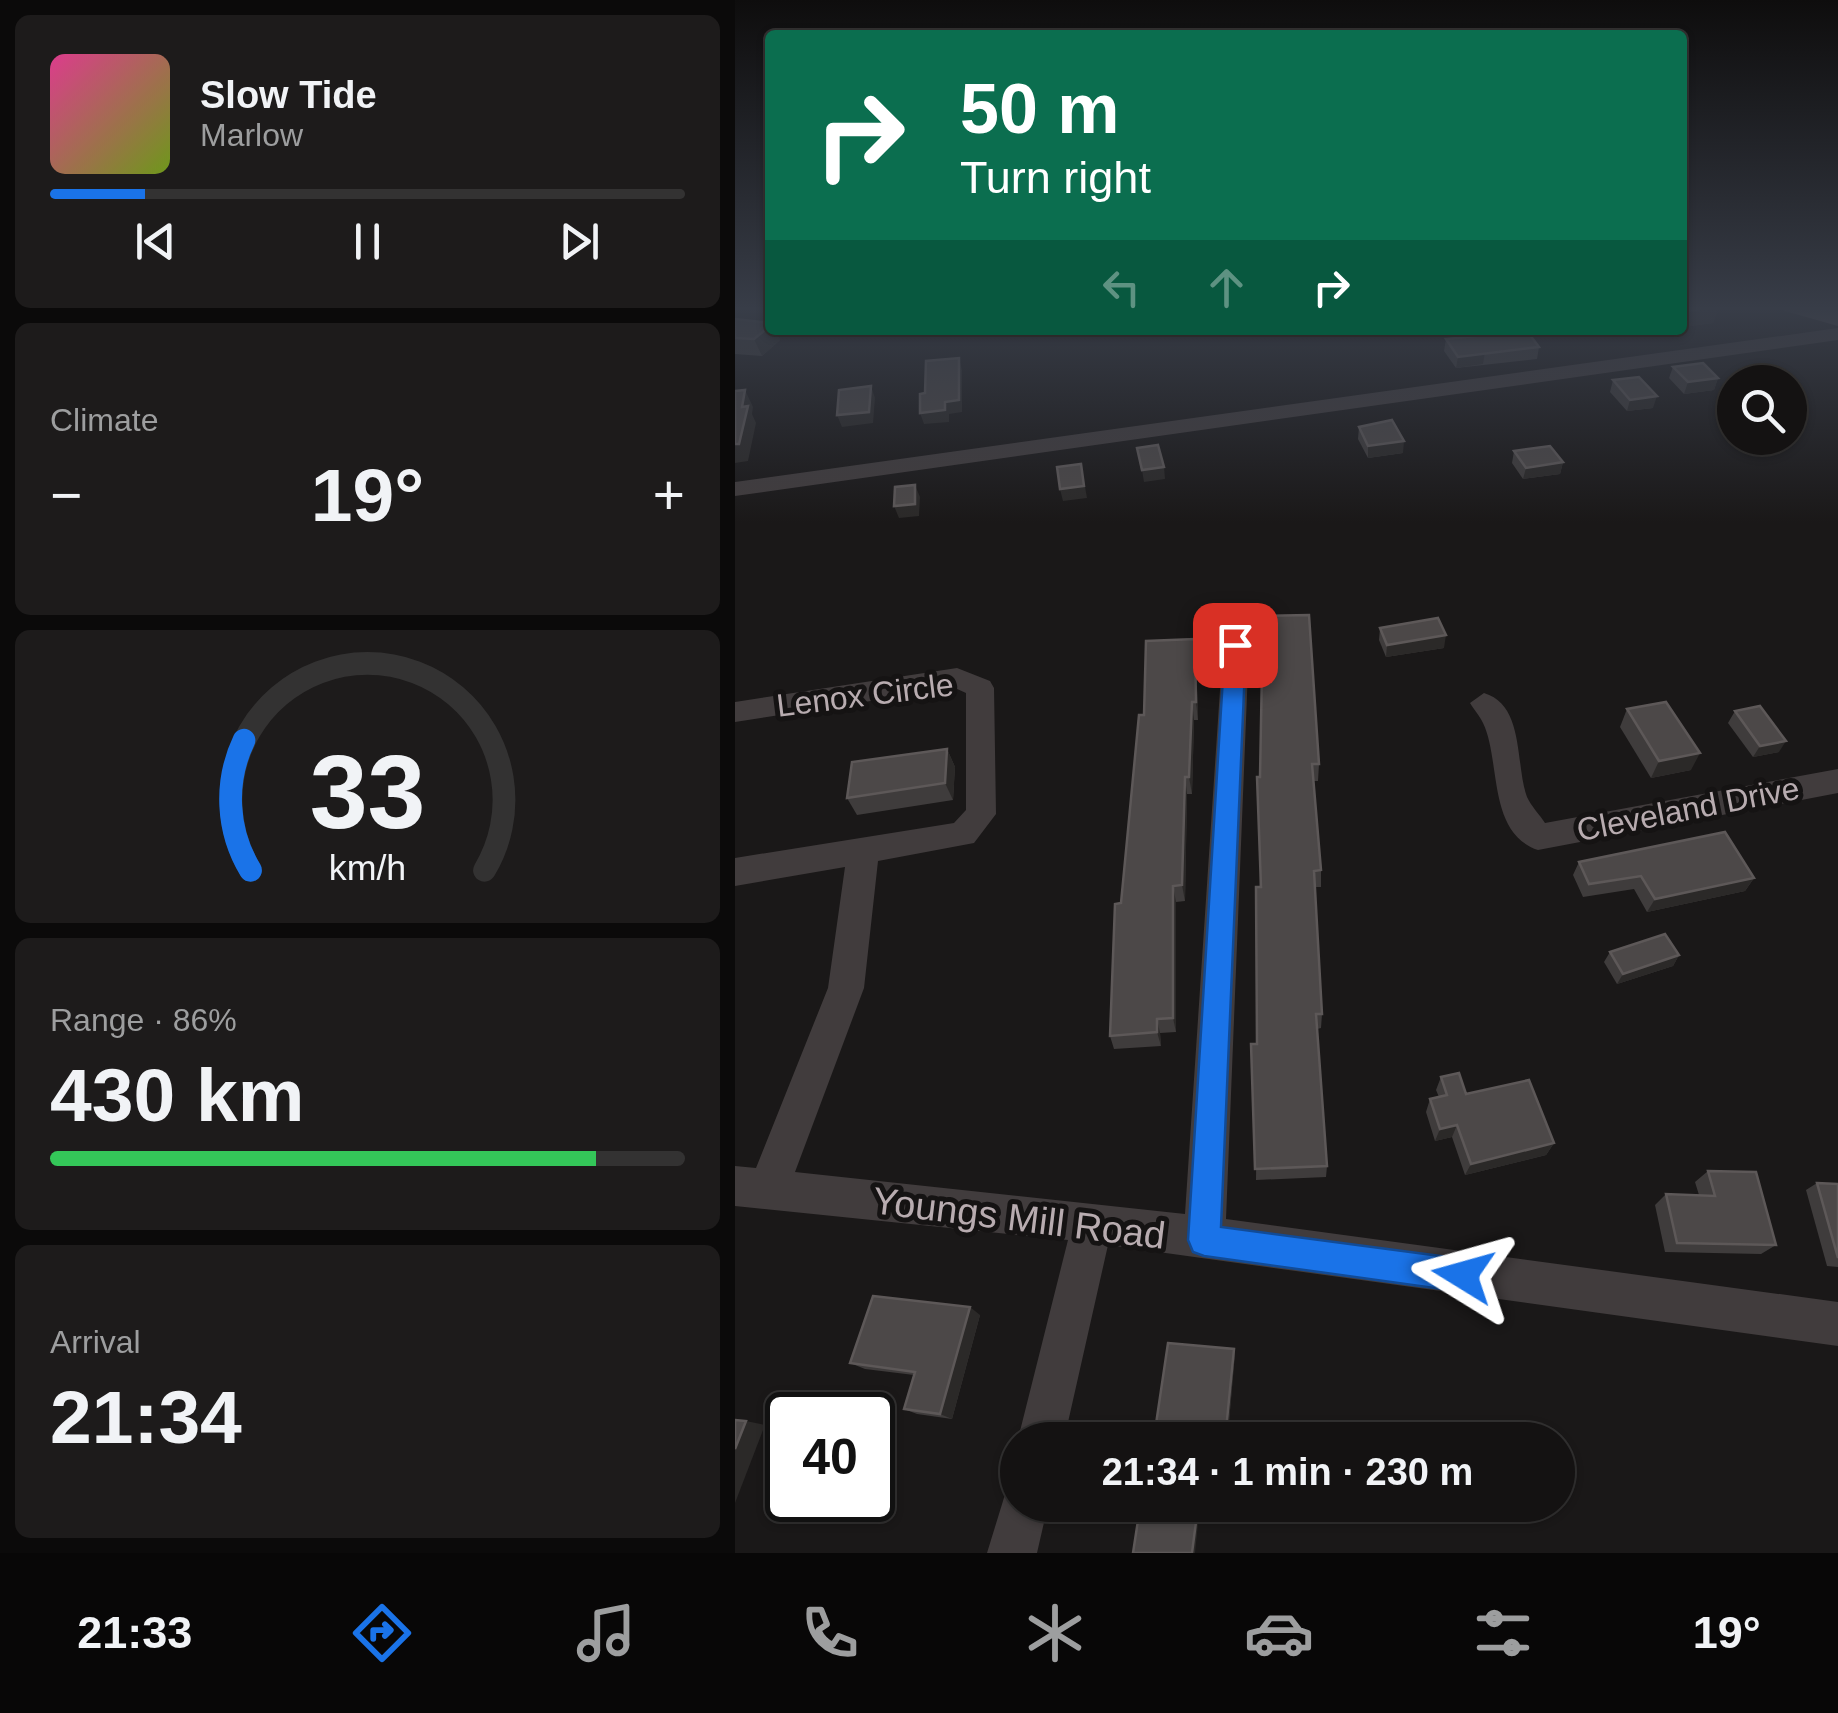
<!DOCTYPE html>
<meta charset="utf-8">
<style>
:root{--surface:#141212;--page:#1d1b1b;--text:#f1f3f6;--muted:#9d9e9f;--line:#333232;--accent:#1a73e8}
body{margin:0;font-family:Arial,sans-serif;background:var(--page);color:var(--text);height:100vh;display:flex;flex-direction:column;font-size:38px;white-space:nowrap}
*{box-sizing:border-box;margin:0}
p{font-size:32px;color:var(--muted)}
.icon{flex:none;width:55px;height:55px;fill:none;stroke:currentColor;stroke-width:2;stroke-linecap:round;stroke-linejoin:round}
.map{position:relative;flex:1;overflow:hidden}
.details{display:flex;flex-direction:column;gap:15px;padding:15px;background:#0b0a0a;width:735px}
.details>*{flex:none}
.banner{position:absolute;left:30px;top:30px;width:922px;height:305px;border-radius:10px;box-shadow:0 2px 8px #0004,0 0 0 2px var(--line);background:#0b6e4f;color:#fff;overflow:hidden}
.fabs{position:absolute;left:982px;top:365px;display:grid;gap:20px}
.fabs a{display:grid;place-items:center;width:90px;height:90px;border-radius:50%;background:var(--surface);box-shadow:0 2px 8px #0004,0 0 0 2px var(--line);font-size:50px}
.speed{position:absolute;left:30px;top:1392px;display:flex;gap:20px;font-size:50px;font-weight:700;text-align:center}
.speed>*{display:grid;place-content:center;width:130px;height:130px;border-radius:50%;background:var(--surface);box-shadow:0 2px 8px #0004,0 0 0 2px var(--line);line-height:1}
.speed .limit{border:5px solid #111;border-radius:15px;background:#fff;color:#111}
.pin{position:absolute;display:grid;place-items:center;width:85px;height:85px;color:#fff;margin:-42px;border-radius:20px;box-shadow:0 5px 15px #0006}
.me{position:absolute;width:110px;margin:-55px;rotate:278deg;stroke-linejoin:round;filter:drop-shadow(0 0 8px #0008)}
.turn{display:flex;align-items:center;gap:35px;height:210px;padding:0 30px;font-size:45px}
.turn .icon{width:130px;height:130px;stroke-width:2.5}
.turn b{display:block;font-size:70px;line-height:85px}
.lanes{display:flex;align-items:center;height:95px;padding:0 30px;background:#0003;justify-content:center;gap:50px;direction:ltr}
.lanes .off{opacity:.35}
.big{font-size:75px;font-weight:800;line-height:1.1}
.details .tile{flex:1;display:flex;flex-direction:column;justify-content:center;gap:15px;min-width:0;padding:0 35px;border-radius:15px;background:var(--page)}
.details .dial{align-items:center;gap:0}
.dial svg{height:260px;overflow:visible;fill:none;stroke:var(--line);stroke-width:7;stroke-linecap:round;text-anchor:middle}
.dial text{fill:var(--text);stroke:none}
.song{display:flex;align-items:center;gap:30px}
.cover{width:120px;height:120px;border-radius:15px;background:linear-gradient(135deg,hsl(330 70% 55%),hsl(80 70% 35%))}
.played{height:10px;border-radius:5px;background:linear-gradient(90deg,var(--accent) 15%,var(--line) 15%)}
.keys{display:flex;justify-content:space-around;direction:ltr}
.heat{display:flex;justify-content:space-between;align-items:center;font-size:55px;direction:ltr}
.charge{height:15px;border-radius:8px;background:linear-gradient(90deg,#34c759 86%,var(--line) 0)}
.trip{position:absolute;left:265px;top:1422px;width:575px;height:100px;border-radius:50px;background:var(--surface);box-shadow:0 2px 8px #0004,0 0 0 2px var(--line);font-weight:800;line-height:100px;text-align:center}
.tab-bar{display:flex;height:160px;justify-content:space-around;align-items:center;background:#080707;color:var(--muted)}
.tab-bar .icon{width:70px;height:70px}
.tab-bar .active{color:var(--accent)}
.tab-bar b{font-size:45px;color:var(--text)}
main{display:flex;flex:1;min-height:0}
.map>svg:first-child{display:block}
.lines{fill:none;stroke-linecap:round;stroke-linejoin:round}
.minor{fill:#413c3d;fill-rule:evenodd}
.major{fill:#5d5658;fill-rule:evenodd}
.wall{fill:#3f3c3c}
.shaded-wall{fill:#2b2928}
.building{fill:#4c4848;stroke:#5d5858;stroke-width:2.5}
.route{fill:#1a73e8;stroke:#114b97;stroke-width:2.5}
.labels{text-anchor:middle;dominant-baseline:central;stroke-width:10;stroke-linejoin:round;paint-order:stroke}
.street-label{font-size:32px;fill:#b8acb0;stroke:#151313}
.near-street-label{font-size:38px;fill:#b8acb0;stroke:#151313}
</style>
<main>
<section class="details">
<div class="tile">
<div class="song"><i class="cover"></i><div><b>Slow Tide</b><p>Marlow</p></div></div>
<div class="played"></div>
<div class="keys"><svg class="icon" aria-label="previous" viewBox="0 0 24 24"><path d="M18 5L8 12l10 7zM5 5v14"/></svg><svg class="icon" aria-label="pause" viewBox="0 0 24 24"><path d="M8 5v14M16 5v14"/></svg><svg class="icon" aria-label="next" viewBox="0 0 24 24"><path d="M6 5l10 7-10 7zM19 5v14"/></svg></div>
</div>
<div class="tile"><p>Climate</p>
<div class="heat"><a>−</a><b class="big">19°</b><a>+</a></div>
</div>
<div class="tile dial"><svg viewBox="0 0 100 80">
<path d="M14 69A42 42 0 1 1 86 69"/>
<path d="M14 69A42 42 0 0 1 12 29" stroke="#1a73e8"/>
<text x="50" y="56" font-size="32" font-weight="700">33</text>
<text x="50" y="72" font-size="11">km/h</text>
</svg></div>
<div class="tile"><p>Range · 86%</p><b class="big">430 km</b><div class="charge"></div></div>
<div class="tile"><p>Arrival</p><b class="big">21:34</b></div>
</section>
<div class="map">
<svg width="1103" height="1553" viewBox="0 0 1103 1553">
<rect width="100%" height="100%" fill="#1a1818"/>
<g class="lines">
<g class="minor">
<polygon points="1103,328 1103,340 0,496 0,482"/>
<polygon points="501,636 514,645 491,1219 1103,1302 1103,1346 373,1245 329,1440 282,1443 333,1240 0,1206 0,1166 21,1168 93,988 110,867 0,886 0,858 219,823 231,810 231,693 220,688 0,722 0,702 222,668 255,681 259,688 261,814 239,843 143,861 129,988 60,1172 450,1214 488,645"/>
<path d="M 749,693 C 790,705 780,765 792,797 C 796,806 805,815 810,823 L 1103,769 L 1103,793 L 803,850 C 752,833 766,760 748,723 C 745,716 739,710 735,703 Z"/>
<polygon points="282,1483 282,1505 313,1505 302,1553 252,1553 272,1488"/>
</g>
<polygon class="major" points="1046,306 1084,306 1103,311 1103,326 1050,311"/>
</g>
<g class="wall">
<polygon points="948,306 984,306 978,323 948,327"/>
<polygon points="0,319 35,330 41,330 45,340 27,356 0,354"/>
<polygon points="711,339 804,347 802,359 721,368 709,351"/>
<polygon points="938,367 983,378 979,390 949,394 934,378"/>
<polygon points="878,380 918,408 892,411 875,392"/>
<polygon points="624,427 668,453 633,458 623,439"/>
<polygon points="779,451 828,462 825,474 788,479 777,463"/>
<polygon points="528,616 584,764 583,781 579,781 586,870 586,887 580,887 587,1014 586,1028 582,1029 592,1166 591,1177 521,1180"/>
<polygon points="645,628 709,648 651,657 644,640"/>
<polygon points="461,657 463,720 459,720 457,794 452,794 450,901 441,902 441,1032 425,1033 426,1046 379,1049 375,1036 386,903 409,715"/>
<polygon points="892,709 956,770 916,778 885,727"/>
<polygon points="1000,711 1044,752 1018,757 993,723"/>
<polygon points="212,749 220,767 218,800 122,815 112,798"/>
<polygon points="844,862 1019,878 1010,891 912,912 899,889 848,897 838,875"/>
<polygon points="875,952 944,955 938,966 882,984 869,962"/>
<polygon points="706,1077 731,1094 819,1143 811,1155 730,1175 717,1137 700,1141 691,1112 695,1099 704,1097 701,1090"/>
<polygon points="973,1171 1041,1245 1026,1254 930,1252 920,1205 931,1194 964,1195 960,1182"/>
<polygon points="1082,1183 1103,1184 1103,1267 1092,1266 1071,1190"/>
<polygon points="245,1315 217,1419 182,1414 169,1409 179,1375 130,1369 115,1363"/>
<polygon points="499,1349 500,1353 493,1433 424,1427 421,1424"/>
</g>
<g class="shaded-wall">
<polygon points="984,306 978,323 948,327 953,311"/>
<polygon points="35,326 35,330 41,330 45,340 27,356 19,339"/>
<polygon points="750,352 748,364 721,368 723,357"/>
<polygon points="224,358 227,370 227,412 214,414 214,422 189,424 185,413 210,402"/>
<polygon points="983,378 979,390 949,394 953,382"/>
<polygon points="136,386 140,398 138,423 107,427 102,415"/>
<polygon points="10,390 18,407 17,414 21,423 13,461 0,463 0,444"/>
<polygon points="922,396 918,408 892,411 895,400"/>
<polygon points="669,441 668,453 633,458 633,446"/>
<polygon points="828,462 825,474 788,479 791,468"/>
<polygon points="346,464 352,498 328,501 325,489"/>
<polygon points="429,467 430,479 409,482 407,470"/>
<polygon points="180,485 185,497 184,516 164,518 159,506"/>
<polygon points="711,635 709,648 651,657 652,645"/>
<polygon points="460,639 461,657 463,720 461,702"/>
<polygon points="457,702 459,720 457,794 454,777"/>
<polygon points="1051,741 1044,752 1018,757 1025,746"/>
<polygon points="212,749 220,767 218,800 210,783"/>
<polygon points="965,753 956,770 916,778 924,761"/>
<polygon points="450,777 452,794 450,901 447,885"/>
<polygon points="1019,878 1010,891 912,912 920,899"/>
<polygon points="438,886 441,902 441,1032 438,1018"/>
<polygon points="944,955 938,966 882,984 888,974"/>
<polygon points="422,1019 425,1033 426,1046 422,1032"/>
<polygon points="722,1125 717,1137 700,1141 705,1129"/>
<polygon points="819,1143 811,1155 730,1175 736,1164"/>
<polygon points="235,1307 245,1315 217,1419 205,1414"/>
<polygon points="499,1349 500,1353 493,1433 491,1430"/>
<polygon points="11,1421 30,1425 0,1503 0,1449"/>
<polygon points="461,1522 463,1523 460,1553 457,1553"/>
</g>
<g class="building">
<polygon points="948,306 984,306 953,311"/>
<polygon points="0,319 35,323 35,326 19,339 0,338"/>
<polygon points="792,331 804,347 723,357 711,339"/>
<polygon points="224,358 224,400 210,402 210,410 185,413 185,394 190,393 191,361"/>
<polygon points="968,363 983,378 953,382 938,367"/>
<polygon points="904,377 922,396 895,400 878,380"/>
<polygon points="136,386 134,412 102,415 104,390"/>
<polygon points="10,390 7,407 13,406 4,444 0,444 0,391"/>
<polygon points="657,420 669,441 633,446 624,427"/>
<polygon points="423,445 429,467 407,470 402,448"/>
<polygon points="815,446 828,462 791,468 779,451"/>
<polygon points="346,464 349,486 325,489 322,467"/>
<polygon points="180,485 180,504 159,506 160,487"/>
<polygon points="574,615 584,764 577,764 586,870 579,871 587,1014 581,1014 592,1166 520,1169 516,1044 522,1044 521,887 526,887 522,777 525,777 528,616"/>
<polygon points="703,618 711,635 652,645 645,628"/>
<polygon points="460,639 461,702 457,702 454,777 450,777 447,885 438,886 438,1018 422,1019 422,1032 375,1036 380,904 386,903 404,715 409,715 411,641"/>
<polygon points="931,702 965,753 924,761 892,709"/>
<polygon points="1025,706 1051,741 1025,746 1000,711"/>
<polygon points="212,749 210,783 112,798 117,762"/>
<polygon points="990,832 1019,878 920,899 906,876 854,884 844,862"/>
<polygon points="930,934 944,955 888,974 875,952"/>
<polygon points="724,1073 731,1094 794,1080 819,1143 736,1164 722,1125 705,1129 695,1099 712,1095 706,1077"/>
<polygon points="973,1171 1021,1172 1041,1245 942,1243 931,1194 980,1196"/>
<polygon points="1082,1183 1103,1184 1103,1258"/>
<polygon points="138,1296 235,1307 205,1414 169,1409 180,1372 115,1363"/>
<polygon points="433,1343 499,1349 491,1430 421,1424"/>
<polygon points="0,1420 11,1421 0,1449"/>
<polygon points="404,1514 461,1522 457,1553 398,1553"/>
</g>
<linearGradient id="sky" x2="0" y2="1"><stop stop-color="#0e0d0d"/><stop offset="0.59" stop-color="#383d48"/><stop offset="1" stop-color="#383d48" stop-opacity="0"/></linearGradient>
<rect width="1103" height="523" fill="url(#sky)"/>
<polygon class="route" points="500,638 511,645 486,1227 728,1259 739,1264 744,1275 739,1287 728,1292 469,1256 458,1252 453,1240 490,645"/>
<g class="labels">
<g class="street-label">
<text transform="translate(130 695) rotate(-7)">Lenox Circle</text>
<text transform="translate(953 809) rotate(-11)">Cleveland Drive</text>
</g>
<g class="near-street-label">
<text transform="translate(284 1218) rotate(7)">Youngs Mill Road</text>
</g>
</g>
</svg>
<div class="fabs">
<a><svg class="icon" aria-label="search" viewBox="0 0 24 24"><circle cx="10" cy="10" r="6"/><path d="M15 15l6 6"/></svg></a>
</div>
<div class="speed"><div class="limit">40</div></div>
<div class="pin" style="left:500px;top:645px;background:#d93025"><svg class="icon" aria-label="arrive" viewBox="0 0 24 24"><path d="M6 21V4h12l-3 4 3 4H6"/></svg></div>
<svg class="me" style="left:728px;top:1275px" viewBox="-20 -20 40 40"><path d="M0-17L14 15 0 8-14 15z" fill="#1a73e8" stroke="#fff" stroke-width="4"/></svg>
<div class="trip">21:34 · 1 min · 230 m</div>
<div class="banner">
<div class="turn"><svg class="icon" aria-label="right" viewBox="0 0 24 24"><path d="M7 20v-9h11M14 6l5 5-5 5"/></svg><div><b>50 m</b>Turn right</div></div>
<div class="lanes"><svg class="icon off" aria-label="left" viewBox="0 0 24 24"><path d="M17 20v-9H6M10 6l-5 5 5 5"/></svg><svg class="icon off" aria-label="ahead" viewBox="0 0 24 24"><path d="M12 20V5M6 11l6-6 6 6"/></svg><svg class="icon" aria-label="right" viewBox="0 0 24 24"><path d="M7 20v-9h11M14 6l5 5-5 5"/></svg></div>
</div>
</div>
</main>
<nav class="tab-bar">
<b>21:33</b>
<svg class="icon active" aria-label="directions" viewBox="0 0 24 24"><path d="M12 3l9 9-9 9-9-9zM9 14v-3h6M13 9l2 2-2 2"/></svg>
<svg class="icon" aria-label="music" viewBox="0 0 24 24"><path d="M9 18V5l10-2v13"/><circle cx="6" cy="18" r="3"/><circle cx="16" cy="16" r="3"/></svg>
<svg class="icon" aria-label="phone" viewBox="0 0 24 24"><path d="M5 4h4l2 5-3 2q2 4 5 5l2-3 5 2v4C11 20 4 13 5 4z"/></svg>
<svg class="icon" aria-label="climate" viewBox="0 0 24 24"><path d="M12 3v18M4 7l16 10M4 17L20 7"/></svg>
<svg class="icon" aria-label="car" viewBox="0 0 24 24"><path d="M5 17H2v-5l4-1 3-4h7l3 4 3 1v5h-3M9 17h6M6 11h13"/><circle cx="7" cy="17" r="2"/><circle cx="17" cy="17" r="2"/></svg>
<svg class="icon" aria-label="filters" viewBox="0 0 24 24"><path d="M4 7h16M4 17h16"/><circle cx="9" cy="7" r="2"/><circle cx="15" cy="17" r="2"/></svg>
<b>19°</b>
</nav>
